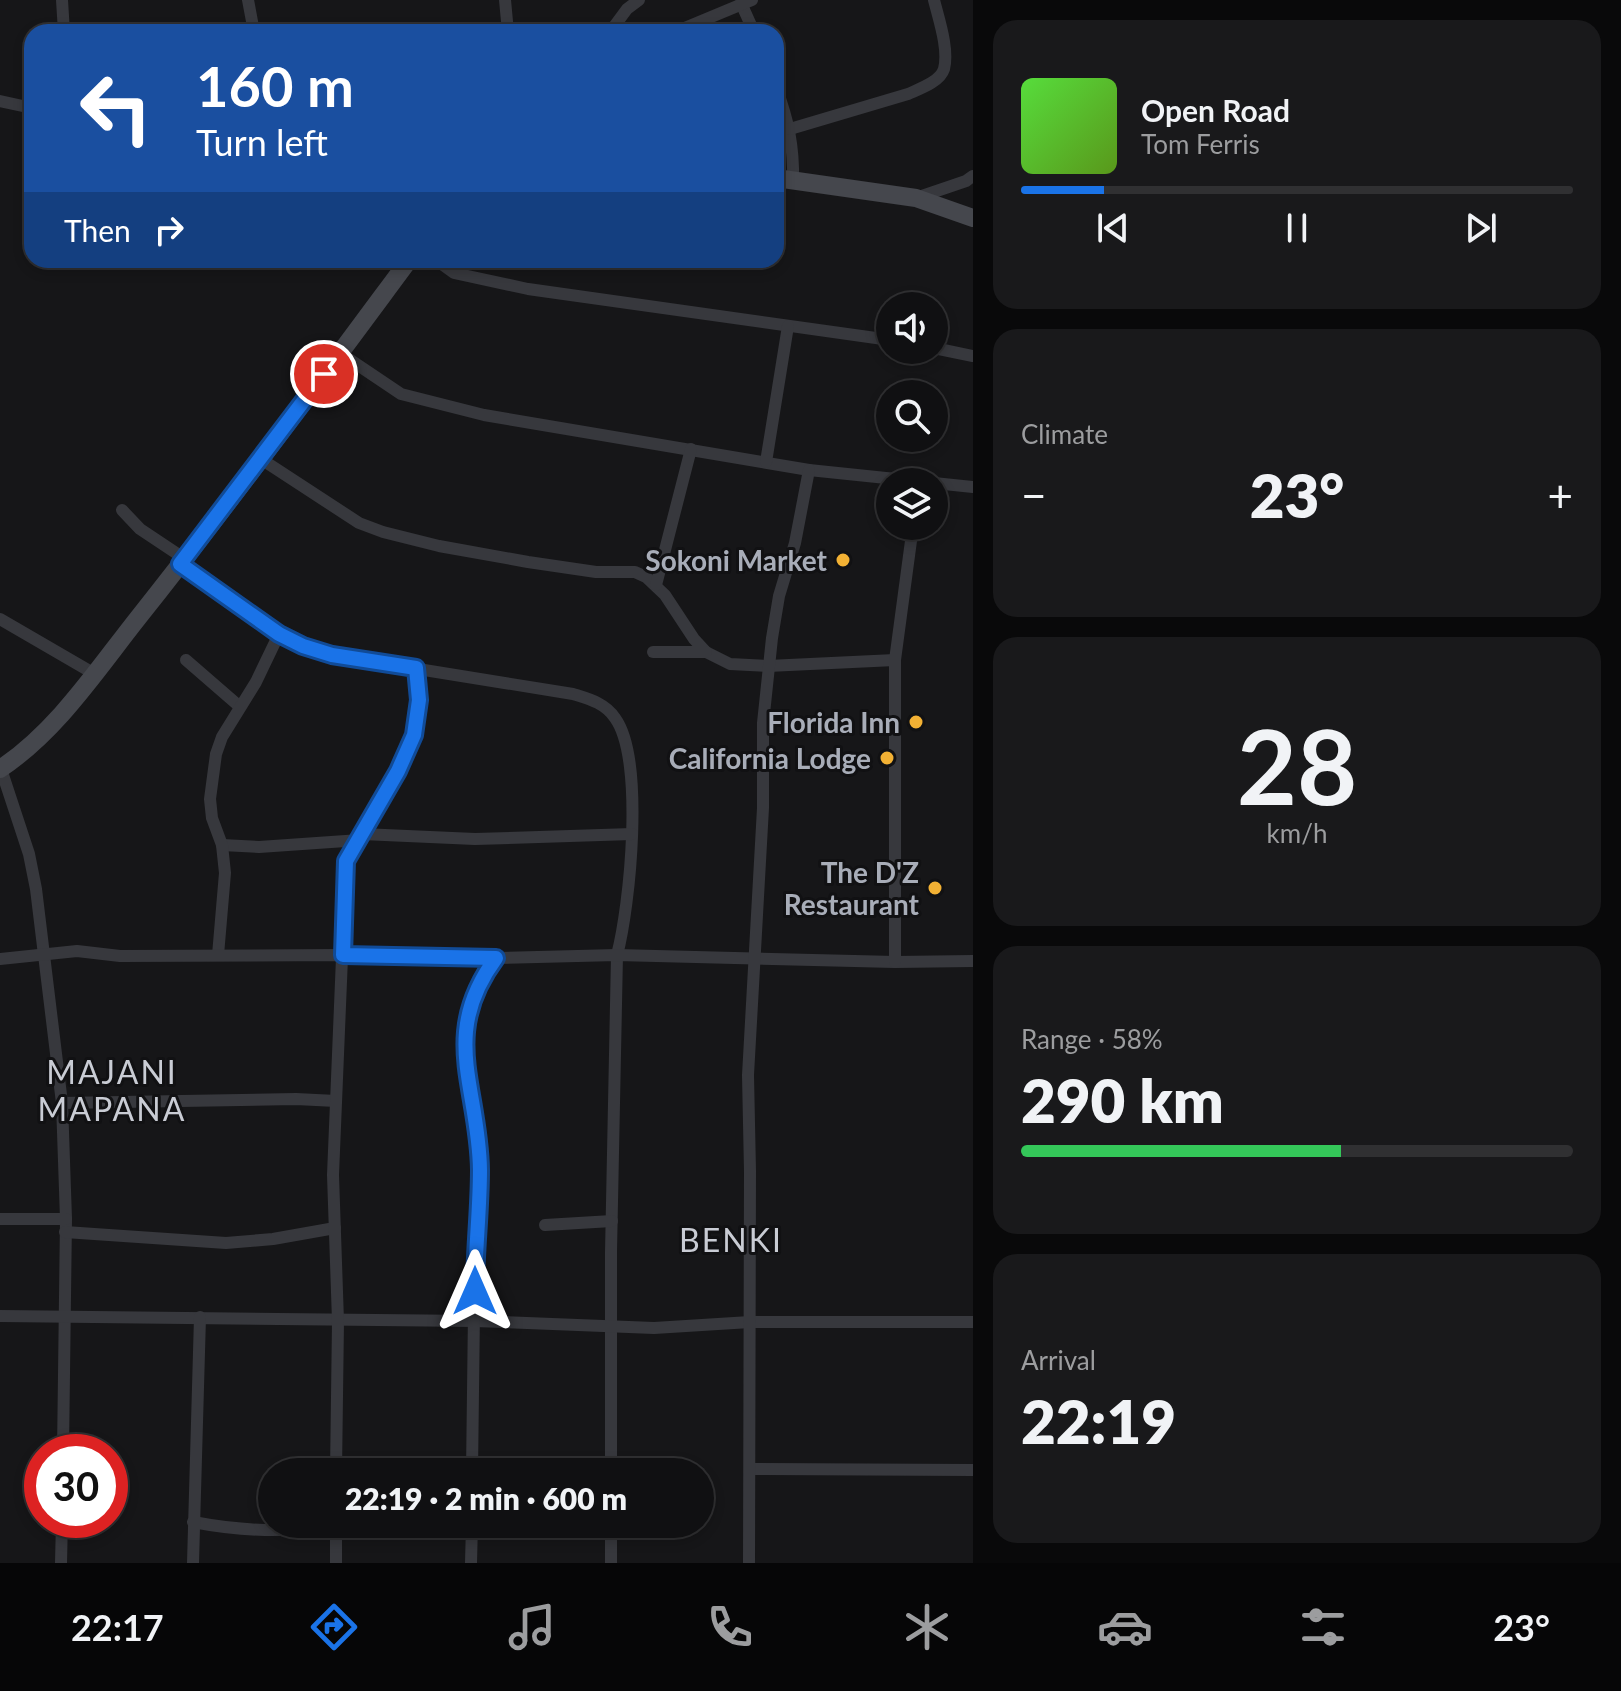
<!DOCTYPE html>
<meta charset="utf-8">
<style>
:root{--surface:#101012;--page:#19191b;--text:#f1f3f6;--muted:#9c9d9f;--line:#303032;--accent:#1a73e8}
body{margin:0;font-family:Lato,sans-serif;background:var(--page);color:var(--text);height:100vh;display:flex;flex-direction:column;font-size:30px;white-space:nowrap}
*{box-sizing:border-box;margin:0}
p{font-size:26px;color:var(--muted)}
.icon{flex:none;width:44px;height:44px;fill:none;stroke:currentColor;stroke-width:2;stroke-linecap:round;stroke-linejoin:round}
.map{position:relative;flex:1;overflow:hidden}
.panel{display:flex;flex-direction:column;gap:20px;padding:20px;background:#09090a;width:648px}
.panel>*{flex:none}
.banner{position:absolute;left:24px;top:24px;width:760px;height:244px;border-radius:24px;box-shadow:0 4px 12px #0003,0 0 0 2px var(--line);background:#1a4fa0;color:#fff;overflow:hidden}
.buttons{position:absolute;left:876px;top:292px;display:grid;gap:16px}
.buttons a{display:grid;place-items:center;width:72px;height:72px;border-radius:50%;background:var(--surface);box-shadow:0 4px 12px #0003,0 0 0 2px var(--line);font-size:40px}
.speed{position:absolute;left:24px;top:1434px;display:flex;gap:16px;font-size:40px;font-weight:700;text-align:center}
.speed>*{display:grid;place-content:center;width:104px;height:104px;border-radius:50%;background:var(--surface);box-shadow:0 4px 12px #0003,0 0 0 2px var(--line);line-height:1}
.speed .limit{border:12px solid #d22;background:#fff;color:#111}
.pin{position:absolute;display:grid;place-items:center;width:68px;height:68px;color:#fff;margin:-34px;border:4px solid #fff;border-radius:50%;box-shadow:0 2px 8px #0007}
.me{position:absolute;width:88px;margin:-44px;rotate:0deg;stroke-linejoin:round;filter:drop-shadow(0 0 6px #0008)}
.turn{display:flex;align-items:center;gap:28px;height:168px;padding:0 40px;font-size:36px}
.turn .icon{width:104px;height:104px;stroke-width:2.5}
.turn b{display:block;font-size:56px;line-height:68px}
.then{display:flex;align-items:center;height:76px;padding:0 40px;background:#0003;gap:16px;font-size:30px}
.big{font-size:60px;font-weight:800;line-height:1.1}
.panel .widget{flex:1;display:flex;flex-direction:column;justify-content:center;gap:12px;min-width:0;padding:0 28px;border-radius:24px;background:var(--page)}
.panel .dial{align-items:center;gap:0}
.dial b{font-size:104px;line-height:1}
.song{display:flex;align-items:center;gap:24px}
.cover{width:96px;height:96px;border-radius:12px;background:linear-gradient(135deg,hsl(110 70% 55%),hsl(90 70% 35%))}
.played{height:8px;border-radius:4px;background:linear-gradient(90deg,var(--accent) 15%,var(--line) 15%)}
.keys{display:flex;justify-content:space-around;direction:ltr}
.heat{display:flex;justify-content:space-between;align-items:center;font-size:44px;direction:ltr}
.charge{height:12px;border-radius:6px;background:linear-gradient(90deg,#34c759 58%,var(--line) 0)}
.trip{position:absolute;left:258px;top:1458px;width:456px;height:80px;border-radius:40px;background:var(--surface);box-shadow:0 4px 12px #0003,0 0 0 2px var(--line);font-weight:800;line-height:80px;text-align:center}
.menu{display:flex;height:128px;justify-content:space-around;align-items:center;background:#060607;color:var(--muted)}
.menu .icon{width:56px;height:56px}
.menu .current{color:var(--accent)}
.menu b{font-size:36px;color:var(--text)}
main{display:flex;flex:1;min-height:0}
.map>svg:first-child{display:block}
.lines{fill:none;stroke-linecap:round;stroke-linejoin:round}
.minor{stroke:#37383d;stroke-width:12}
.secondary{stroke:#45474d;stroke-width:18}
.route-casing{stroke:#114b97;stroke-width:20}
.route{stroke:#1a73e8;stroke-width:14}
.poi-dot{fill:#f2b134;stroke:#111113;stroke-width:3}
.labels{text-anchor:middle;dominant-baseline:central;stroke-width:6;stroke-linejoin:round;paint-order:stroke}
.poi-label{font-size:28px;font-weight:bold;fill:#a8adb8;stroke:#111113;text-anchor:end}
.quarter-label{font-size:32px;letter-spacing:2px;fill:#c9ccd4;stroke:#111113}
</style>
<main>
<div class="map">
<svg width="973" height="1563" viewBox="0 0 973 1563">
<rect width="100%" height="100%" fill="#161618"/>
<g class="lines">
<g class="minor">
<polyline points="62,0 64,32"/>
<polyline points="248,0 254,32"/>
<polyline points="505,0 508,32"/>
<polyline points="741,3 754,32"/>
<polyline points="610,32 627,9 639,0"/>
<polyline points="675,32 752,0"/>
<path d="M 776,87 C 788,119 794,147 793,181"/>
<polyline points="0,101 32,108"/>
<path d="M 790,129 L 908,94 C 919,89 940,82 944,69 C 949,49 939,20 934,0"/>
<polyline points="916,198 966,181 973,176"/>
<polyline points="436,260 454,273 528,289 890,340"/>
<polyline points="934,348 973,356"/>
<polyline points="340,353 401,394 484,415 809,470 973,487"/>
<polyline points="261,459 359,523 383,532 439,546 528,562 596,572 635,572 646,577 665,595 694,639 706,652 730,664 768,666 895,660"/>
<polyline points="766,462 788,326"/>
<polyline points="122,510 140,529 185,559"/>
<path d="M 180,564 L 279,634 L 303,646 L 350,658 L 573,694 C 589,699 605,703 615,718 C 645,759 630,906 617,955 L 611,1252 L 611,1472"/>
<polyline points="656,585 691,449"/>
<polyline points="0,619 93,673"/>
<polyline points="653,652 706,652"/>
<polyline points="186,660 239,706"/>
<polyline points="1,769 29,854 36,889 62,1103 66,1219 63,1452"/>
<polyline points="362,834 475,839 632,834"/>
<polyline points="222,845 259,847 360,840"/>
<polyline points="218,955 225,873 222,845 212,818 210,799 216,754 222,737 256,682 279,634"/>
<polyline points="0,959 77,951 120,956 343,955 496,958 617,955 895,962 973,961"/>
<polyline points="895,962 895,660 913,526"/>
<polyline points="62,1103 296,1099 336,1101"/>
<polyline points="0,1219 66,1219"/>
<polyline points="545,1225 612,1221"/>
<polyline points="65,1232 226,1243 273,1239 335,1228"/>
<polyline points="0,1316 475,1321 654,1328 750,1322 973,1322"/>
<polyline points="750,1469 973,1470"/>
<polyline points="336,1472 338,1321 333,1175 346,861 398,771 414,735 419,700 416,668"/>
<polyline points="472,1472 475,1231 480,1167 467,1078 465,1035 468,1011 475,991 496,958"/>
<path d="M 193,1522 C 246,1532 283,1532 336,1526"/>
<polyline points="478,1524 527,1528"/>
<polyline points="611,1524 611,1563"/>
<polyline points="61,1563 62,1520"/>
<polyline points="193,1563 200,1317"/>
<polyline points="336,1563 336,1524"/>
<polyline points="471,1563 472,1524"/>
<polyline points="749,1563 750,1171 748,1075 763,808 763,723 772,638 779,596 795,543 809,470"/>
</g>
<g class="secondary">
<polyline points="776,178 916,198 973,218"/>
<path d="M 0,769 C 57,731 96,671 138,618 C 231,501 320,380 409,260"/>
</g>
</g>
<g class="lines">
<g class="route-casing">
<path id="route" d="M 324,374 L 180,564 L 279,634 L 303,646 L 332,655 L 416,668 L 419,700 L 414,735 L 398,771 L 346,861 L 343,955 L 496,958 C 439,1035 479,1087 480,1170 C 480,1210 475,1251 475,1291"/>
</g>
<use href="#route" class="route"/>
</g>
<g class="poi-dot">
<circle cx="843" cy="560" r="8"/>
<circle cx="916" cy="722" r="8"/>
<circle cx="887" cy="758" r="8"/>
<circle cx="935" cy="888" r="8"/>
</g>
<g class="labels">
<g class="poi-label">
<text x="827" y="560">Sokoni Market</text>
<text x="900" y="722">Florida Inn</text>
<text x="871" y="758">California Lodge</text>
<text x="919" y="872">The D'Z<tspan x="919" dy="32">Restaurant</tspan></text>
</g>
<g class="quarter-label">
<text x="112" y="1071">MAJANI<tspan x="112" dy="37">MAPANA</tspan></text>
<text x="731" y="1239">BENKI</text>
</g>
</g>
</svg>
<div class="buttons">
<a><svg class="icon" aria-label="sound" viewBox="0 0 24 24"><path d="M4 9h4l5-4v14l-5-4H4zM17 9q2 3 0 6"/></svg></a>
<a><svg class="icon" aria-label="search" viewBox="0 0 24 24"><circle cx="10" cy="10" r="6"/><path d="M15 15l6 6"/></svg></a>
<a><svg class="icon" aria-label="layers" viewBox="0 0 24 24"><path d="M12 4l9 5-9 5-9-5zM3 14l9 5 9-5"/></svg></a>
</div>
<div class="speed"><div class="limit">30</div></div>
<div class="pin" style="left:324px;top:374px;background:#d93025"><svg class="icon" aria-label="arrive" viewBox="0 0 24 24"><path d="M6 21V4h12l-3 4 3 4H6"/></svg></div>
<svg class="me" style="left:475px;top:1291px" viewBox="-20 -20 40 40"><path d="M0-17L14 15 0 8-14 15z" fill="#1a73e8" stroke="#fff" stroke-width="4"/></svg>
<div class="trip">22:19 · 2 min · 600 m</div>
<div class="banner">
<div class="turn"><svg class="icon" aria-label="left" viewBox="0 0 24 24"><path d="M17 20v-9H6M10 6l-5 5 5 5"/></svg><div><b>160 m</b>Turn left</div></div>
<div class="then">Then<svg class="icon" aria-label="right" viewBox="0 0 24 24"><path d="M7 20v-9h11M14 6l5 5-5 5"/></svg></div>
</div>
</div>
<section class="panel">
<div class="widget">
<div class="song"><i class="cover"></i><div><b>Open Road</b><p>Tom Ferris</p></div></div>
<div class="played"></div>
<div class="keys"><svg class="icon" aria-label="previous" viewBox="0 0 24 24"><path d="M18 5L8 12l10 7zM5 5v14"/></svg><svg class="icon" aria-label="pause" viewBox="0 0 24 24"><path d="M8 5v14M16 5v14"/></svg><svg class="icon" aria-label="next" viewBox="0 0 24 24"><path d="M6 5l10 7-10 7zM19 5v14"/></svg></div>
</div>
<div class="widget"><p>Climate</p>
<div class="heat"><a>−</a><b class="big">23°</b><a>+</a></div>
</div>
<div class="widget dial"><b>28</b><p>km/h</p></div>
<div class="widget"><p>Range · 58%</p><b class="big">290 km</b><div class="charge"></div></div>
<div class="widget"><p>Arrival</p><b class="big">22:19</b></div>
</section>
</main>
<nav class="menu">
<b>22:17</b>
<svg class="icon current" aria-label="directions" viewBox="0 0 24 24"><path d="M12 3l9 9-9 9-9-9zM9 14v-3h6M13 9l2 2-2 2"/></svg>
<svg class="icon" aria-label="music" viewBox="0 0 24 24"><path d="M9 18V5l10-2v13"/><circle cx="6" cy="18" r="3"/><circle cx="16" cy="16" r="3"/></svg>
<svg class="icon" aria-label="phone" viewBox="0 0 24 24"><path d="M5 4h4l2 5-3 2q2 4 5 5l2-3 5 2v4C11 20 4 13 5 4z"/></svg>
<svg class="icon" aria-label="climate" viewBox="0 0 24 24"><path d="M12 3v18M4 7l16 10M4 17L20 7"/></svg>
<svg class="icon" aria-label="car" viewBox="0 0 24 24"><path d="M5 17H2v-5l4-1 3-4h7l3 4 3 1v5h-3M9 17h6M6 11h13"/><circle cx="7" cy="17" r="2"/><circle cx="17" cy="17" r="2"/></svg>
<svg class="icon" aria-label="filters" viewBox="0 0 24 24"><path d="M4 7h16M4 17h16"/><circle cx="9" cy="7" r="2"/><circle cx="15" cy="17" r="2"/></svg>
<b>23°</b>
</nav>
